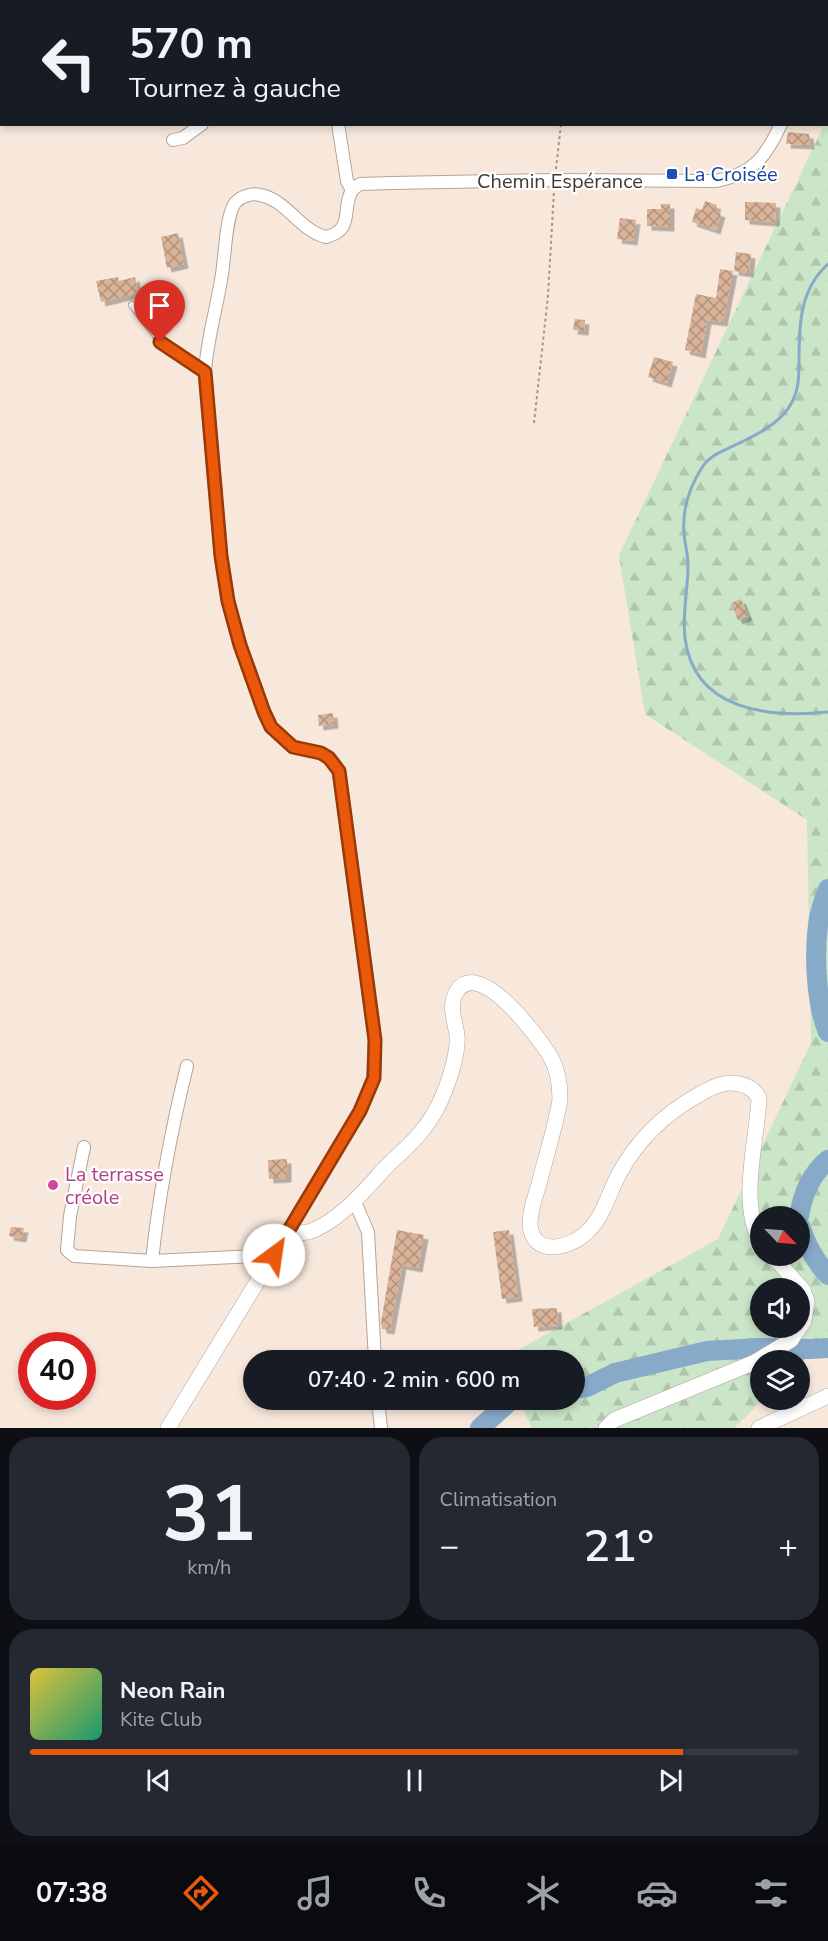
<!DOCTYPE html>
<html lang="fr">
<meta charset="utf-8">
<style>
:root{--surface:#171b24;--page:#242831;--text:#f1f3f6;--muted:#9ea1a6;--line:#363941;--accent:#ea580c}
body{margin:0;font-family:"Nunito Sans",sans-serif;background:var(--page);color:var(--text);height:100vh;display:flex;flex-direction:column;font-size:22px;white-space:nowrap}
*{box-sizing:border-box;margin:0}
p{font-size:20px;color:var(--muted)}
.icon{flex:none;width:33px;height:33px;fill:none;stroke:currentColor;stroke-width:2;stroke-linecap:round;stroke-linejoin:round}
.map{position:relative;height:1428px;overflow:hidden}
.side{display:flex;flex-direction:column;gap:9px;padding:9px;background:#0d0f14;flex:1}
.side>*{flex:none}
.banner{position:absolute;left:0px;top:0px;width:828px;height:126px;box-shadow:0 3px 9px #0003;background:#171b24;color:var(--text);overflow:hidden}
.needle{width:39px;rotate:115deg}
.tools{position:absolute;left:750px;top:1206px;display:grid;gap:12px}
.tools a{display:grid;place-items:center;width:60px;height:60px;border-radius:50%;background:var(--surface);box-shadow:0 3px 9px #0003;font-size:30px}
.speed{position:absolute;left:18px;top:1332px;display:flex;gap:12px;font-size:30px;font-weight:700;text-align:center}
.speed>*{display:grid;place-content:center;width:78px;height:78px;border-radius:50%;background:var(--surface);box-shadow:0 3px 9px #0003;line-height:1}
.speed .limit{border:9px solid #d22;background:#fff;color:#111}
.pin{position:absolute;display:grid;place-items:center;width:51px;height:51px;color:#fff;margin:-62px -26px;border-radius:50% 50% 50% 0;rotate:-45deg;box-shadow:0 0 6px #0007}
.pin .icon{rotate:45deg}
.me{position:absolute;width:66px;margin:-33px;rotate:31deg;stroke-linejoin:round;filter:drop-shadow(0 0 4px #0008)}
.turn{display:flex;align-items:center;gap:21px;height:126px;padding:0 30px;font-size:27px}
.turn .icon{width:78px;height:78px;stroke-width:2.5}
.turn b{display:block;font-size:42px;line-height:51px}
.big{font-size:45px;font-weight:600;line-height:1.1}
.side .tile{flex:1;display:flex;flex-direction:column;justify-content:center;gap:9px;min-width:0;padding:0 21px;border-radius:24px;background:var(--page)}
.side .dial{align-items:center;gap:0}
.dial b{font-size:78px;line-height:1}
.song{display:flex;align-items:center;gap:18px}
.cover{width:72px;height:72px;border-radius:9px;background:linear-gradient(135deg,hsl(50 70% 55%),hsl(160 70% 35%))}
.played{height:6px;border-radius:3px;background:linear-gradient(90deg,var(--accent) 85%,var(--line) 85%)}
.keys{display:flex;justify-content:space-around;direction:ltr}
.heat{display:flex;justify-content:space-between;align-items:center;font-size:33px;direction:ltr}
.side .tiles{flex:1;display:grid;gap:9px;grid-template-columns:1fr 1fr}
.tile:last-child{grid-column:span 2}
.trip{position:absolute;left:243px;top:1350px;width:342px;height:60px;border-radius:30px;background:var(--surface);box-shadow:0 3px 9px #0003;font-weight:600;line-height:60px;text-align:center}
.menu{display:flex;height:96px;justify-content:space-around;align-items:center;background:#090b0e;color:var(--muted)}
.menu .icon{width:42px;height:42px}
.menu .active{color:var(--accent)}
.menu b{font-size:27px;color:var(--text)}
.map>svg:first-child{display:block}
.forest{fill:url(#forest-firs);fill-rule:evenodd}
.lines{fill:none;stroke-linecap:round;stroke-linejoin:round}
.stream{stroke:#87aac8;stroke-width:3}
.river{stroke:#87aac8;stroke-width:20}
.building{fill:url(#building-cross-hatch);filter:url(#shadow)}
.service-casing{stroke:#b4a49a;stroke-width:8}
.minor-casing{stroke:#b4a49a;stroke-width:14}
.tertiary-casing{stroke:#b4a49a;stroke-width:16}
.path{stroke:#a1968e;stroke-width:2;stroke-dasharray:3 3;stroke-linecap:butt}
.service{stroke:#fff;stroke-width:6}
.minor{stroke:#fff;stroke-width:12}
.tertiary{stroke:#fff;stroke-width:15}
.route-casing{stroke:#983908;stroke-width:15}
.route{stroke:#ea580c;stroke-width:10}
.transit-dot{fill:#1a4fb4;stroke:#fff;stroke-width:2}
.hotel-dot{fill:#d1479c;stroke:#fff;stroke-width:2}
.labels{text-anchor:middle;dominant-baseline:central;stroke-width:4.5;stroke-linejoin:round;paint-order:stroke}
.transit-label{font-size:20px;fill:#164399;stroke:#fff;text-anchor:start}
.street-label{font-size:20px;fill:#403a36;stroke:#fff}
.hotel-label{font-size:20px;fill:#b23c85;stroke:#fff;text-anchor:start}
</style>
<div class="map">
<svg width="828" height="1428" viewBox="0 0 828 1428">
<defs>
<pattern id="forest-firs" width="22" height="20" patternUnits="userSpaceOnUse" patternTransform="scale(1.5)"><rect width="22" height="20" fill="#cae5c8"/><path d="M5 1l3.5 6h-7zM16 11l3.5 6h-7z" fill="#afc5ac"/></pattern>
<pattern id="building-cross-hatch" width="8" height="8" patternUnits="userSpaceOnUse" patternTransform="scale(1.5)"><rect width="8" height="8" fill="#d9b297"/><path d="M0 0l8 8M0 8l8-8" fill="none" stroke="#b1927c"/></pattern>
<filter id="shadow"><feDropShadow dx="4.5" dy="4.5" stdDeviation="0" flood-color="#0004"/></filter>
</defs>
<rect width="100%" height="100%" fill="#f8e8dc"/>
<path class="forest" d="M 828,116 L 828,1337 L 800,1364 L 800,1360 L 760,1360 L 760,1400 L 763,1400 L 734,1428 L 532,1428 L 518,1400 L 574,1400 L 574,1360 L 500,1360 L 718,1239 L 811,1043 L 807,820 L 645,714 L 619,555 L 824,125 L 826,124 ZM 760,1216 L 800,1216 L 800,1256 L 760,1256 ZM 760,1288 L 800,1288 L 800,1328 L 760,1328 Z"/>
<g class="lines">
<path class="stream" d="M 828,264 C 800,289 799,324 799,360 C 799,376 799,390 791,404 C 780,424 753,437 733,446 C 722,452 710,455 703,466 C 689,487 682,508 684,534 C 685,544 688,555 688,565 C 688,590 682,613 685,638 C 694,711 769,718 828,712"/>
<g class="river">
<path d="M 828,889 C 824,901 819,912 818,925 C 814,955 816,1004 828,1032"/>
<path d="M 799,1216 C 803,1194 810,1175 828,1160"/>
<path d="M 800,1226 C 806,1245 814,1260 828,1275"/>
<polyline points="574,1389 587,1387 615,1373 707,1351 758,1348 810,1349 828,1348"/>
<polyline points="480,1428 511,1400"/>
</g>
</g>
<g class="building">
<polygon points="788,132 809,134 810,145 786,144"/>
<polygon points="705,201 717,205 715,211 721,213 716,230 692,222 696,208 702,210"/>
<polygon points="745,202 776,203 775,222 745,220"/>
<polygon points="661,204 670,204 670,227 647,226 647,209 661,209"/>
<polygon points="620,218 636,220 633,241 617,239"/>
<polygon points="178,233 184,264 167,268 161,237"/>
<polygon points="736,252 751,254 749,273 734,271"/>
<polygon points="720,269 733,271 723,322 707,320 701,354 685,350 696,294 716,298"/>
<polygon points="118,277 119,281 135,277 138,293 101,302 96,281"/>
<polygon points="575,319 585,320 584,331 573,330"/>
<polygon points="654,357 673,362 667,383 648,377"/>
<polygon points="741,599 748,616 738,620 731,603"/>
<polygon points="333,713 334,724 319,726 318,715"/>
<polygon points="287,1159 287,1178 269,1179 268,1160"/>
<polygon points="11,1227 24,1228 22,1238 9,1236"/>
<polygon points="397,1230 424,1235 418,1268 402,1265 390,1330 382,1329 381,1322"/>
<polygon points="509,1230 518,1297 502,1299 493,1232"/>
<polygon points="557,1308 558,1325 534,1327 532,1309"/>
</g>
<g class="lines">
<g class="service-casing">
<polyline id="service" points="132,305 161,342 205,372"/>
</g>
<g class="minor-casing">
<g id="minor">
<polyline points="330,2 330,0"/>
<polyline points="802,2 802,0"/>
<polyline points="338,124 347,181 352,190"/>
<polyline points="173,140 183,138 202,124"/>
<path d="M 352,190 L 360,184 L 392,183 L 555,180 L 716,181 C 753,174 766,157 781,124"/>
<polyline points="84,1147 70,1216 67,1250 74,1256 152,1261 274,1255"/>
<polyline points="354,1200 368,1232 375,1360"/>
<path d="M 287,1233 L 360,1111 L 373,1078 L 375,1040 L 339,771 L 329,757 L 321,753 L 293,747 L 271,727 L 264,712 L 240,645 L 228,601 L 221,556 L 205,372 C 207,340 216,311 221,280 C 225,262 225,217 235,203 C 241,196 252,193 260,195 C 287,200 300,231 326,237 C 355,230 341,209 352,190"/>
<path d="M 152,1261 C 159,1194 171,1131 187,1066"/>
<polyline points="378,1400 381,1428"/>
</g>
</g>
<g class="tertiary-casing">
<g id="tertiary">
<path d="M 168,1428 L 287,1233 C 297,1233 305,1234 314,1230 C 344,1217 367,1187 389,1164 C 400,1154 412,1143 421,1132 C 437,1113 448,1086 454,1062 C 456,1053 458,1045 457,1035 C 455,1021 448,1004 457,991 C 480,957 539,1038 550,1056 C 558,1069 560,1085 560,1100 C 555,1128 546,1156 539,1184 C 535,1197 530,1210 530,1224 C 532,1259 573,1248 589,1230 C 604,1215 609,1192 619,1174 C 637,1141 663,1115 695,1097 C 706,1090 720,1082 733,1083 C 744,1084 754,1088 759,1098 C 757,1141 739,1202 760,1240"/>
<polyline points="606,1428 614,1420 755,1362 791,1340 804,1321 807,1301 803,1290 773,1256"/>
<polyline points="759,1428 828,1396"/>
</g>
</g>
<g class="path">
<polyline points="573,2 573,0"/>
<polyline points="556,169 561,124"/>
<polyline points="534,423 548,296 554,190"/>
</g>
<use href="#service" class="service"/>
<use href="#minor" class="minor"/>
<use href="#tertiary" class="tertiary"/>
</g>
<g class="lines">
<g class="route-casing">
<polyline id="route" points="160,342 205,372 221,556 228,601 240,645 264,712 271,727 293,747 321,753 329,758 339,771 375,1040 374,1078 360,1111 274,1255"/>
</g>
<use href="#route" class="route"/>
</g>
<rect class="transit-dot" x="666" y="168" width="12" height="12" rx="3"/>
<circle class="hotel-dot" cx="53" cy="1185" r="6"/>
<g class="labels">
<g class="transit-label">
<text x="684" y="174">La Croisée</text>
</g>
<g class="street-label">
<text x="560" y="181">Chemin Espérance</text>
</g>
<g class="hotel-label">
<text x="65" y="1174">La terrasse<tspan x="65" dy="23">créole</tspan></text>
</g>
</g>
</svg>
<div class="tools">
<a><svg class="needle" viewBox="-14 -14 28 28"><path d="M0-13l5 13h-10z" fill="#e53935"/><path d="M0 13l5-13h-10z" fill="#9ea1a6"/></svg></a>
<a><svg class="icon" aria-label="sound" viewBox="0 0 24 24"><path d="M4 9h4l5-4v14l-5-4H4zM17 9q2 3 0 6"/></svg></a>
<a><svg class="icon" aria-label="layers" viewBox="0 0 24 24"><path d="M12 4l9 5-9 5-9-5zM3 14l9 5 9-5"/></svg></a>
</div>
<div class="speed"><div class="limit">40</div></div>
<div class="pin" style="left:160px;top:342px;background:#d93025"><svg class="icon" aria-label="arrive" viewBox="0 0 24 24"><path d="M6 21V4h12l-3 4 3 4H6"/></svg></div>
<svg class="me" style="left:274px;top:1255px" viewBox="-20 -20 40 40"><circle r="19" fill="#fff"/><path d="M0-13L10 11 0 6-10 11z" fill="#ea580c"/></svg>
<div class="trip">07:40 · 2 min · 600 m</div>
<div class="banner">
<div class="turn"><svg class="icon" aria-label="left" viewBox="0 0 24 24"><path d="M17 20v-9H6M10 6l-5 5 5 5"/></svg><div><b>570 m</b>Tournez à gauche</div></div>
</div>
</div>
<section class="side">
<div class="tiles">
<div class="tile dial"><b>31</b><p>km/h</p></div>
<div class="tile"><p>Climatisation</p>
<div class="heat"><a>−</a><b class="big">21°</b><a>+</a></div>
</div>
<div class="tile">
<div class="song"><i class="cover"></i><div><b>Neon Rain</b><p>Kite Club</p></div></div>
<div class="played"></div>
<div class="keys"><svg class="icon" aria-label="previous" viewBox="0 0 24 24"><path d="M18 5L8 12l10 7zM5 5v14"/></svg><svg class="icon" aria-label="pause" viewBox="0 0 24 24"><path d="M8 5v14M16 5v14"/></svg><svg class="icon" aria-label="next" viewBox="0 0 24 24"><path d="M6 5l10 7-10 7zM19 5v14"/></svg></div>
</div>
</div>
</section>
<nav class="menu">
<b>07:38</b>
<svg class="icon active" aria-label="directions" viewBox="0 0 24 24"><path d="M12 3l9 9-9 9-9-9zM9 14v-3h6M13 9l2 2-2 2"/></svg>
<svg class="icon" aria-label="music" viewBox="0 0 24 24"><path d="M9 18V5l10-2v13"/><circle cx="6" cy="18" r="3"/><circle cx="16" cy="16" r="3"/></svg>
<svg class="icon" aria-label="phone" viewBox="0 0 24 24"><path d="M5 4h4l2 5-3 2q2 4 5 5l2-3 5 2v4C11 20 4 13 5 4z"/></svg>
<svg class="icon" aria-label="climate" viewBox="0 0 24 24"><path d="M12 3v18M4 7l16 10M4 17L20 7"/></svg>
<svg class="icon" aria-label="car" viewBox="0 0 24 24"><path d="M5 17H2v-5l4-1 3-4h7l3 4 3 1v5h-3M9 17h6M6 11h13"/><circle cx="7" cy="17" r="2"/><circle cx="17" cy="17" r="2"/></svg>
<svg class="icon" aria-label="filters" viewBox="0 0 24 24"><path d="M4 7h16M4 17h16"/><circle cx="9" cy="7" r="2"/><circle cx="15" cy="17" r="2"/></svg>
</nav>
